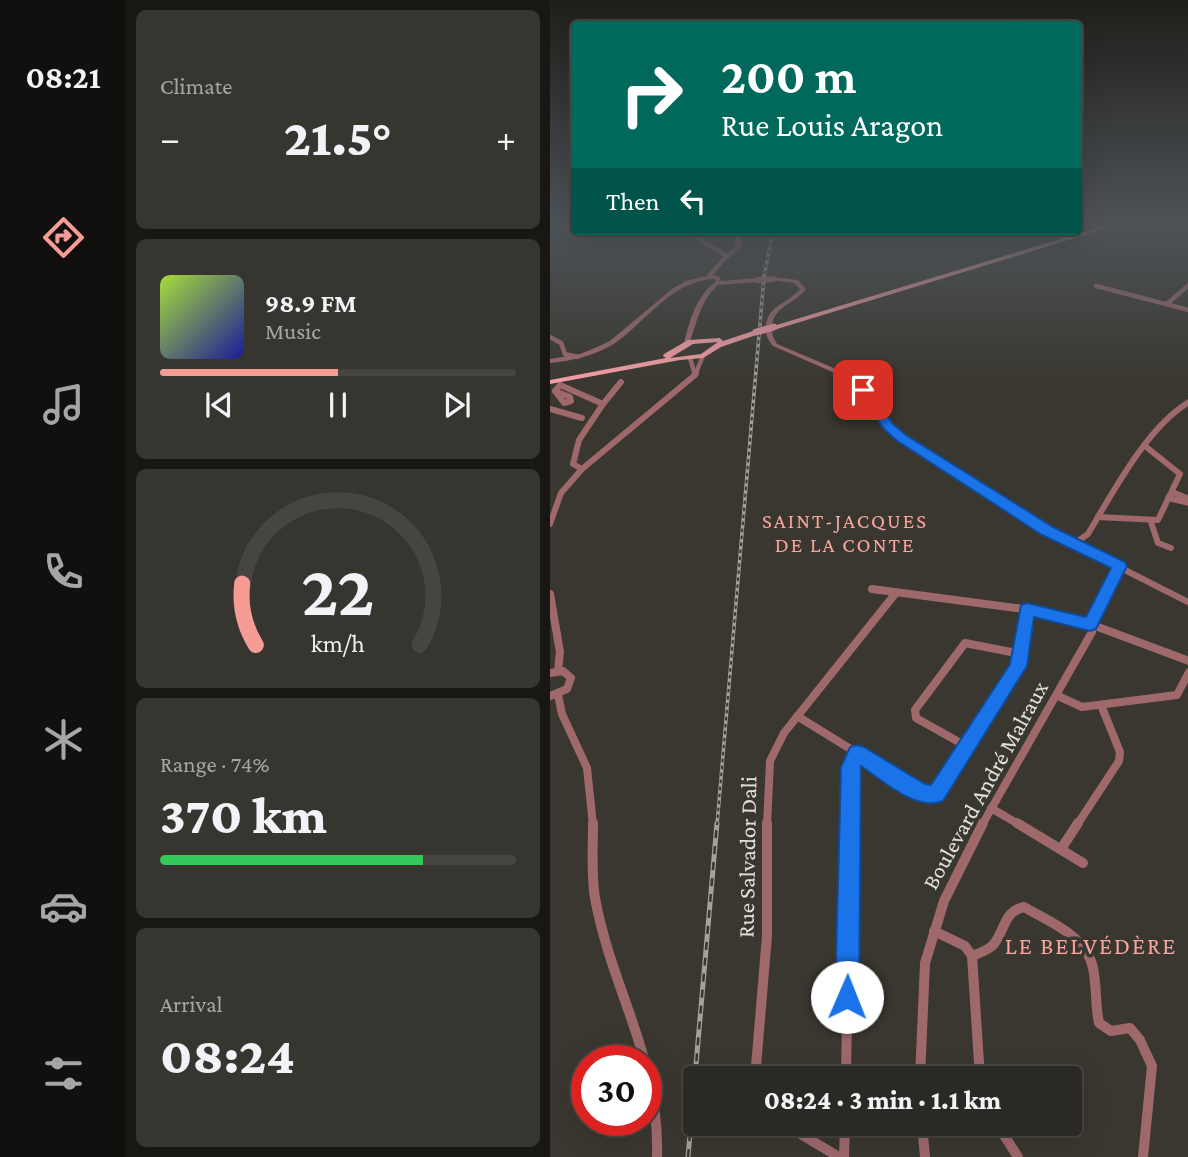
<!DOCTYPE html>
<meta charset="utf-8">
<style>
:root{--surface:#2b2923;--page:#373530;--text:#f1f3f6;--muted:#a6a6a6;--line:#474541;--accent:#f59c95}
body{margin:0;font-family:"Crimson Pro",serif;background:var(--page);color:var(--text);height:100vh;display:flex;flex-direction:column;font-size:26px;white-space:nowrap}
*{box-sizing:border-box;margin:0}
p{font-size:23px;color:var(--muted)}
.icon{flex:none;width:38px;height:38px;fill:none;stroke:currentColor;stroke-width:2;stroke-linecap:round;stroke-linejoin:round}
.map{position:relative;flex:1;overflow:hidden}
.drawer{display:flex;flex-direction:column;gap:10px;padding:10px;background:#181713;width:424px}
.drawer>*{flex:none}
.top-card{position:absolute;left:21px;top:21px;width:511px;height:214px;border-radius:7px;box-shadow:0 7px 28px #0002,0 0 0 2px var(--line);background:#00695c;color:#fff;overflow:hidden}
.speed{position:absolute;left:21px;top:1045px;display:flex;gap:14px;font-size:35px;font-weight:700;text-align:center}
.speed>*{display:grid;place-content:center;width:91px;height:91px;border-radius:50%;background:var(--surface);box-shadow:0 7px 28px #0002,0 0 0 2px var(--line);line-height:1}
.speed .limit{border:10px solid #d22;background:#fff;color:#111}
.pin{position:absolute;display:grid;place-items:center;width:60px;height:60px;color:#fff;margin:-30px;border-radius:14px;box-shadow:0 4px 10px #0006}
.me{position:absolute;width:77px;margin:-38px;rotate:1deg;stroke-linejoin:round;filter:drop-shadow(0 0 5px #0008)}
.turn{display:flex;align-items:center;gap:24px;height:147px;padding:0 35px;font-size:32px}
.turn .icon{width:91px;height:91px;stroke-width:2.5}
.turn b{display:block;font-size:49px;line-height:60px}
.then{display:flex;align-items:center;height:66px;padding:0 35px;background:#0003;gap:14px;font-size:26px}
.big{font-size:52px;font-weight:800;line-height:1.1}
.drawer .widget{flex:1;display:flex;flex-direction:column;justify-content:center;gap:10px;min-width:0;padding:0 24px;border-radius:10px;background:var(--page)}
.drawer .dial{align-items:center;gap:0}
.dial svg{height:182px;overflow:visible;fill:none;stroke:var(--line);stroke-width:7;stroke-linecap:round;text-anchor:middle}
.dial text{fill:var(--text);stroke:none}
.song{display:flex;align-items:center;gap:21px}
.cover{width:84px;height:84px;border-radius:10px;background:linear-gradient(135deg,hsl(80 70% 55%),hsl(240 70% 35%))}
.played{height:7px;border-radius:4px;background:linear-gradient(90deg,var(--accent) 50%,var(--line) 50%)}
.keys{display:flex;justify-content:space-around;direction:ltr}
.heat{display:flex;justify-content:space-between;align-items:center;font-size:38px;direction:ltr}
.charge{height:10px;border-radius:5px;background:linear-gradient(90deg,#34c759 74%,var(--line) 0)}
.trip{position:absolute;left:133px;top:1066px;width:399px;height:70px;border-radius:7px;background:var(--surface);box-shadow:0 7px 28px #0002,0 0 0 2px var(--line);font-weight:800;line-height:70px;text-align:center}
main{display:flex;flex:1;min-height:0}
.dock{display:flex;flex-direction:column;width:126px;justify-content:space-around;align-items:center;background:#11100e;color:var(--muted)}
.dock .icon{width:49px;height:49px}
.dock .selected{color:var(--accent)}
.dock b{font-size:32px;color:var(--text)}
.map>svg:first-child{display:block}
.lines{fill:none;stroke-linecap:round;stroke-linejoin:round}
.minor-far3{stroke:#9f696c;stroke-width:4.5}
.minor-far2{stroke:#9f696c;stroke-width:6}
.minor-far1{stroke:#9f696c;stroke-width:8}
.minor{stroke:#9f696c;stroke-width:10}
.tertiary{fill:#9f696c;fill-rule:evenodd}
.primary{fill:#f7a0a6;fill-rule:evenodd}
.rail-far1-casing{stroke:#a2a19a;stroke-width:3.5}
.rail-casing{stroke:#a2a19a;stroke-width:5}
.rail-far1{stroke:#39372f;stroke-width:2;stroke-dasharray:3.5;stroke-linecap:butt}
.rail{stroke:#39372f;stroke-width:2.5;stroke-dasharray:8;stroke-linecap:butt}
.tertiary-bridge{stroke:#9f696c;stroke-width:6}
.primary-bridge{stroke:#f7a0a6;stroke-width:7}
.route{fill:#1a73e8;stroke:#114b97;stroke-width:2}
.labels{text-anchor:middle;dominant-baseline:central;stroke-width:7;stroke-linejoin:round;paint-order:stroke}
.neighbourhood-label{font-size:21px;letter-spacing:2px;fill:#f8a59e;stroke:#39372f}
.near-street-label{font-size:23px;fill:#e2e1dc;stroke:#39372f}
.near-neighbourhood-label{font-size:24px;letter-spacing:2px;fill:#f8a59e;stroke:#39372f}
</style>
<main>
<nav class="dock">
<b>08:21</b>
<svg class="icon selected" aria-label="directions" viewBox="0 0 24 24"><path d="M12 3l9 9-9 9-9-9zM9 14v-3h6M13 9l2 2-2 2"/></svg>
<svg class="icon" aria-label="music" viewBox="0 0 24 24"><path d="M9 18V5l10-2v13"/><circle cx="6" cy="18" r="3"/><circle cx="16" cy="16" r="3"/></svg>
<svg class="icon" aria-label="phone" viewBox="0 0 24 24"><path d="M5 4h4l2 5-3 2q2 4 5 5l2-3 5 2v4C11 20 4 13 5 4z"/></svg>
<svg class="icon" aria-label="climate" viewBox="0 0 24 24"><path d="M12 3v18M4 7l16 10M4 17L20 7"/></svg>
<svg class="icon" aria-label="car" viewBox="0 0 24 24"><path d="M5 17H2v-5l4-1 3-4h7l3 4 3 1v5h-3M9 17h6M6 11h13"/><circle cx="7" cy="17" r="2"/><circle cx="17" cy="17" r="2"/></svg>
<svg class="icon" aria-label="filters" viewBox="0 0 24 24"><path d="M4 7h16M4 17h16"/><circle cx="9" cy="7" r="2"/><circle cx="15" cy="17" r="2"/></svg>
</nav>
<section class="drawer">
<div class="widget"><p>Climate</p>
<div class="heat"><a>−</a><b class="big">21.5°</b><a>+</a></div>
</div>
<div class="widget">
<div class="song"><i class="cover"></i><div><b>98.9 FM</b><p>Music</p></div></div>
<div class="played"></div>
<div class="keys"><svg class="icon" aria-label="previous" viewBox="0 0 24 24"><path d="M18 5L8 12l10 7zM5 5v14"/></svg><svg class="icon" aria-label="pause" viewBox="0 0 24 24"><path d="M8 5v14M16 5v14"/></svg><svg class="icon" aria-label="next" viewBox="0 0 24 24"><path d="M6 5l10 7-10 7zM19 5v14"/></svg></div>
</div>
<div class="widget dial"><svg viewBox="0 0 100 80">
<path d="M14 69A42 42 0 1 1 86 69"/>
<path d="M14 69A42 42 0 0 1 8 42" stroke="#f59c95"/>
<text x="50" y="56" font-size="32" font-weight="700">22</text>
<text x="50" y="72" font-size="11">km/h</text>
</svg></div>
<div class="widget"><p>Range · 74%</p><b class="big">370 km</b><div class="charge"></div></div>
<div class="widget"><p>Arrival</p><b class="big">08:24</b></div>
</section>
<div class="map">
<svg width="639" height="1157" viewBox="0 0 639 1157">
<rect width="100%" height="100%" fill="#39372f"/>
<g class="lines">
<g class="minor-far3">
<polyline points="135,231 177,256"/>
<polyline points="546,286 639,310"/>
<polyline points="618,303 639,285"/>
<polyline points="0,337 11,343 15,354 28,357"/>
<polyline points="140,358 145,375"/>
<polyline points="145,375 153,356"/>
</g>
<g class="minor-far2">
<polyline points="145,373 146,373"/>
<polygon points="5,391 20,397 21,401 14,403"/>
<polyline points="5,391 10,385 53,404 29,440 23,464 32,469"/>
<polyline points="53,404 71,382"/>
<polyline points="0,409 32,418"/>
<polyline points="622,492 639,499"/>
<polyline points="618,498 639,503"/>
<polyline points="548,517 608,520 630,474 595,446"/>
<polyline points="601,522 608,543 621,548"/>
<polyline points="0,524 11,493 32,469 145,375"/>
<path d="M 524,544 L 538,534 C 563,492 597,427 639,402"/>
<polyline points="568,570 570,566"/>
</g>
<g class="minor-far1">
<polyline points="322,589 497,612 540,624 639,661"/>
<polyline points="0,594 10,652 8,671"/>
<polyline points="0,673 13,671 21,678 17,689 0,696"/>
<polyline points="8,695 12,714 37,768 43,825"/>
<polyline points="508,696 532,707 627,695 639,672"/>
<polyline points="247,716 372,793 386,795 468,666 477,609"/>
<polyline points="416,746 366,718 365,710 415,643 471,654"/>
<polyline points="441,808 470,825"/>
<polyline points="217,825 220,761 234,733 345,594"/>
<polyline points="300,825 301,767 307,754"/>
<polyline points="432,825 542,632 540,624 543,616 569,568"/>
<polyline points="527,825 569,761 570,752 551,705"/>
</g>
<g class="minor">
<path d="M 43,823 C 43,848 41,874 45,898 C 62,991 110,1057 107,1157"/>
<polyline points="467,823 533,863"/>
<polyline points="511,849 528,823"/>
<polyline points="384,931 415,946 422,956 430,1078"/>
<path d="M 422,956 C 429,953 437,951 443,945 C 455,932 453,911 474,907 C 499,922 536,935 543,968 C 547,986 545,1005 549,1023 L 561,1031 L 580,1028 L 590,1040 L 602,1066 L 593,1157"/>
<polyline points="205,1078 217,936 217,823"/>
<polyline points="296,1078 300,823"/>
<polyline points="370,1078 375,963 394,901 433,823"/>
<polyline points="234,1124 289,1157"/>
<polyline points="372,1124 375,1157"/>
<polyline points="447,1124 468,1157"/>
<polyline points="294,1157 295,1124"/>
</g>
<g class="tertiary">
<path d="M 186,231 L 192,231 L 191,248 L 176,260 L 163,275 L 168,276 L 172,281 L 208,278 L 211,280 L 208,282 L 168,285 C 150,301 147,323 139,344 L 134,343 C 140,319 146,297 166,281 L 164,279 C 120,281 96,323 62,345 C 43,356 21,361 0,363 L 0,359 L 30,354 L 45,348 L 60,341 L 122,289 L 136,281 L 156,276 L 172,258 L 185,247 Z"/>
<path d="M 223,277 L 248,280 L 256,289 C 245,304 223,306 222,327 C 222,334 223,338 227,344 L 298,374 L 314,387 L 354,436 L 501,529 L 639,599 L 639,606 L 495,533 L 348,440 L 309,389 L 294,377 L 223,346 C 217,339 215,334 216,325 C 218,305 239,303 250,289 L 244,283 L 221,280 L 220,279 Z"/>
</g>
<g class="primary">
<polygon points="560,224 571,224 227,329 220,327"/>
<path d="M 206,330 L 210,332 L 209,334 L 171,347 L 153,358 L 130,360 L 0,384 L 0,380 L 116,358 L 113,356 L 114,354 L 138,340 L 170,338 L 173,341 ZM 168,342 L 151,354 L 120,358 L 143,344 Z"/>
</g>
<g class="rail-far1-casing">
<polyline id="rail-far1" points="167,825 214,277 223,231"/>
</g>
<g class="rail-casing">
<polyline id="rail" points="138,1157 167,823"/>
</g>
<use href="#rail-far1" class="rail-far1"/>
<use href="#rail" class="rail"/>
<polyline class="tertiary-bridge" points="208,280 223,279"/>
<polyline class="primary-bridge" points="206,332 224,327"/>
</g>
<linearGradient id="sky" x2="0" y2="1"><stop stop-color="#1f1e1a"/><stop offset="0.58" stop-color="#4e5358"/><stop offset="1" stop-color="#4e5358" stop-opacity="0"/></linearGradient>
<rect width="639" height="386" fill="url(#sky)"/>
<path class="route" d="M 313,387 L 318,388 L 343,424 L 356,435 L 503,527 L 575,562 L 577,566 L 546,629 L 540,631 L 484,617 L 477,666 L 393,801 C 366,812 332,780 311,766 L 309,997 L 305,1005 L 297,1009 L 289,1005 L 285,997 L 291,767 L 300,747 L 307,745 L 314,747 L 375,784 L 381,785 L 460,664 L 471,605 L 477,603 L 536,617 L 561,568 L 492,535 L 346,440 L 334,429 L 307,390 Z"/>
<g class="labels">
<g class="neighbourhood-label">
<text x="295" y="521">SAINT-JACQUES<tspan x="295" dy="24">DE LA CONTE</tspan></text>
</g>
<g class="near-street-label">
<text transform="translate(435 785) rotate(-61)">Boulevard André Malraux</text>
<text transform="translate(197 857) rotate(-89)">Rue Salvador Dali</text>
</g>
<g class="near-neighbourhood-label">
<text x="541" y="945">LE BELVÉDÈRE</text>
</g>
</g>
</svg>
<div class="speed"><div class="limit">30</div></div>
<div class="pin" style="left:313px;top:390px;background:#d93025"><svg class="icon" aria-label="arrive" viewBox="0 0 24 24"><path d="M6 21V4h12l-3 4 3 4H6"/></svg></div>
<svg class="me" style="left:297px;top:997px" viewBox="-20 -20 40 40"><circle r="19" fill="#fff"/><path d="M0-13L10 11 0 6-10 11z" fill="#1a73e8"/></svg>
<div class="trip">08:24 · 3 min · 1.1 km</div>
<div class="top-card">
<div class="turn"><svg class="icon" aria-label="right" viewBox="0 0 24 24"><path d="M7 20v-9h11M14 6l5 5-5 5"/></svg><div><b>200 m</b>Rue Louis Aragon</div></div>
<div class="then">Then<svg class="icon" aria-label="left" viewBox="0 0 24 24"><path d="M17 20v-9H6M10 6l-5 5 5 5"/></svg></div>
</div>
</div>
</main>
